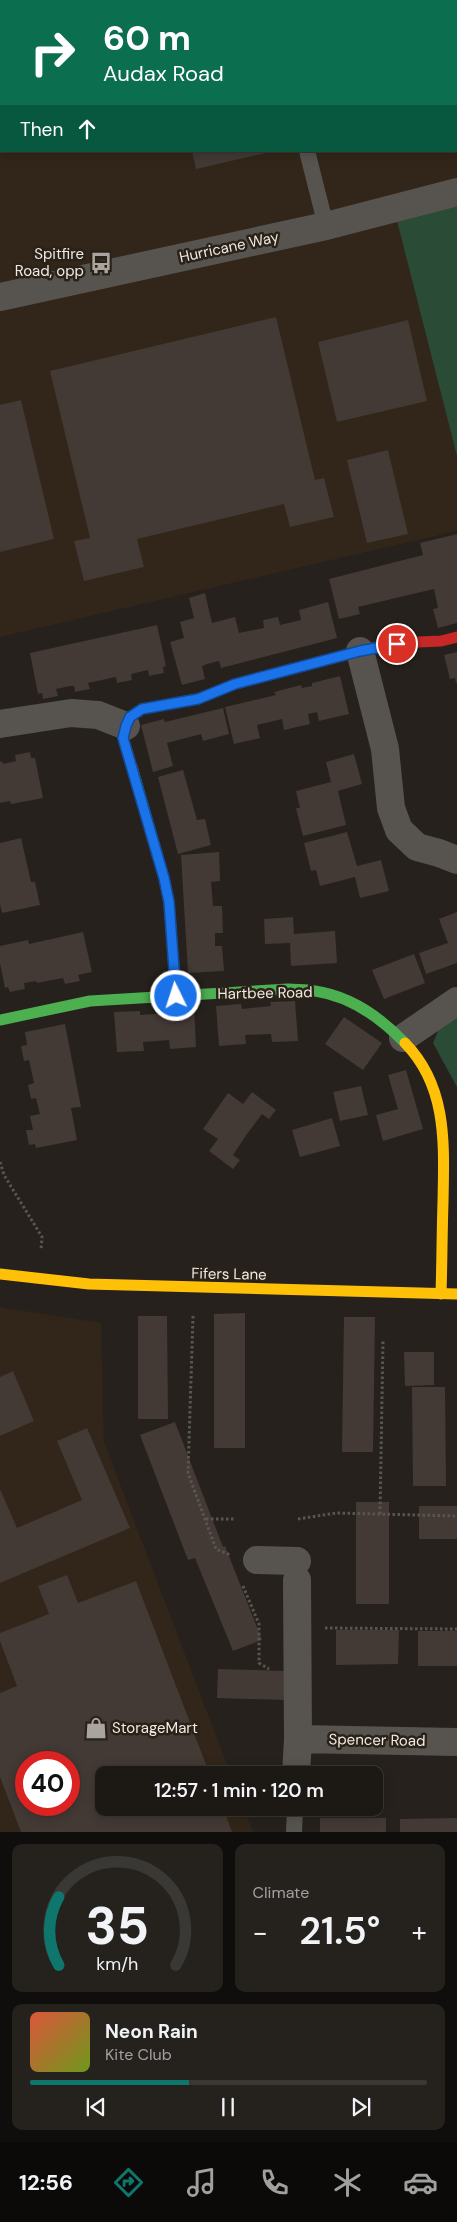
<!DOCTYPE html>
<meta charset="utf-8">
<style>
:root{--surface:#1c1915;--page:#25221e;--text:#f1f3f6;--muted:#a0a0a0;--line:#3a3834;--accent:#0f766e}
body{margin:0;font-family:"DM Sans",sans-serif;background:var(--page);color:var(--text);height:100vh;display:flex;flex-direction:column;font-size:19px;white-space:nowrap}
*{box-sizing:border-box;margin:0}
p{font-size:16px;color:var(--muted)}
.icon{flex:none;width:28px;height:28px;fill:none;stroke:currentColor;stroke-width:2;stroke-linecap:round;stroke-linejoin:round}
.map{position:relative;height:1832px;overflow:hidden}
.panel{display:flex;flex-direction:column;gap:12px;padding:12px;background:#0f0e0c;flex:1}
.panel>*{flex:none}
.hud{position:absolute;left:0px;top:0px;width:458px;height:152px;box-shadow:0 2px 12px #0003,0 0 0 1px var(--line);background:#0b6e4f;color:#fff;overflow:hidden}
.speed{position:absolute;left:15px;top:1751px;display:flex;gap:10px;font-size:25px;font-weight:700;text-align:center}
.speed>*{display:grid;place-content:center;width:65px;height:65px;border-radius:50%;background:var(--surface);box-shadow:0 2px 12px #0003,0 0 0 1px var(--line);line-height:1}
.speed .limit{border:8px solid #d22;background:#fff;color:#111}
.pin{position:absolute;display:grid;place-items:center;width:42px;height:42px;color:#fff;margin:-21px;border:2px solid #fff;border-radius:50%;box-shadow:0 1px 5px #0007}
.me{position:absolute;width:55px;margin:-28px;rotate:356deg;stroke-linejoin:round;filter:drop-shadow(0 0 4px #0008)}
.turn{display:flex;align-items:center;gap:18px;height:105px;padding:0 20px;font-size:22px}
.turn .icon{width:65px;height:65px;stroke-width:2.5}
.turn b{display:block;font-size:35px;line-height:42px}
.then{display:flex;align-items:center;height:48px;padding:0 20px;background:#0003;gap:10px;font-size:19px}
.big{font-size:38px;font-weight:600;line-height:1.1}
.panel .widget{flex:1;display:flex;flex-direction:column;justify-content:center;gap:8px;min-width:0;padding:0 18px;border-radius:10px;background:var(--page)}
.panel .dial{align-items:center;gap:0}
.dial svg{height:130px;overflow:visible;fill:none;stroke:var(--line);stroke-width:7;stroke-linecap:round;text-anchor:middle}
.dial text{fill:var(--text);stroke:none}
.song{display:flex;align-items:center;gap:15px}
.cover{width:60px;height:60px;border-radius:8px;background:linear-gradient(135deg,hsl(10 70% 55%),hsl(80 70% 35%))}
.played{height:5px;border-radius:2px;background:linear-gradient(90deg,var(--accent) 40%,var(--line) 40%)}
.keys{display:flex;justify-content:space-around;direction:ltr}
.heat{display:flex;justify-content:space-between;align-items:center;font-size:28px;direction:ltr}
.panel .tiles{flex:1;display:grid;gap:12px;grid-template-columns:1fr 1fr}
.widget:last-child{grid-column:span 2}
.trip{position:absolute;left:95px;top:1766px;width:288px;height:50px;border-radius:10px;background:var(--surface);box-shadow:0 2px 12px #0003,0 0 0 1px var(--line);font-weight:600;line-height:50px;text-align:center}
.tab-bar{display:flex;height:80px;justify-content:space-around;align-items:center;background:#0b0a08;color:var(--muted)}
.tab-bar .icon{width:35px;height:35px}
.tab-bar .current{color:var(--accent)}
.tab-bar b{font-size:22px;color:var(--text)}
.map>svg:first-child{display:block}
.built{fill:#312619;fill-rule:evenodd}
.green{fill:#2a4b35}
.building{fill:#433935;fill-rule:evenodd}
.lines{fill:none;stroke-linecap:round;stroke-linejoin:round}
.path{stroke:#595652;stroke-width:3;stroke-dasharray:2.5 2.5;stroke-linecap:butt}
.lane{stroke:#57544f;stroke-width:16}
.street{stroke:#57544f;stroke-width:28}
.fast{stroke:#4caf50;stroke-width:11}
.slow{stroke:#ffc107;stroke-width:11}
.jam{stroke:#c62828;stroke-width:11}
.route-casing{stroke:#114b97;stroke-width:12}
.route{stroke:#1a73e8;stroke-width:9}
.labels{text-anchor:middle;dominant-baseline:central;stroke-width:5;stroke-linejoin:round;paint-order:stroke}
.street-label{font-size:15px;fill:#f0eae4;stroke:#2a2218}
.poi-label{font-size:15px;fill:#f0eae4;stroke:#2a2218;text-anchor:end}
</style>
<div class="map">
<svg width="457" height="1832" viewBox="0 0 457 1832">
<rect width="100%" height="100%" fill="#26211c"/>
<g class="built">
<path d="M 0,0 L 457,0 L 457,531 L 0,637 ZM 1,1 L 456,1 L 456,151 L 1,151 Z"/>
<path d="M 0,1307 L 101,1323 L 104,1442 L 231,1775 L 104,1775 L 104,1808 L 243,1808 L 253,1832 L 0,1832 ZM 26,1762 L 69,1762 L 69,1805 L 26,1805 Z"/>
</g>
<g class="green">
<polygon points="457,192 457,456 394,209"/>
<polygon points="457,1013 457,1087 433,1043 441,1024"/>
</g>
<g class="building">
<polygon points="192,151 270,151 270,152 196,169"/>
<polygon points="276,317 315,480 324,478 334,517 290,527 284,504 137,539 144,567 84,581 74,541 90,538 50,371"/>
<polygon points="408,320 427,401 337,422 318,342"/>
<polygon points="21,400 54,539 0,552 0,405"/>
<polygon points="388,450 408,534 367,543 347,460"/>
<polygon points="457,534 457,623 438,628 433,609 438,608 434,589 358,607 360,614 339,619 329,579 423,555 420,543"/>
<polygon points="205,593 212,623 235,617 239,633 264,628 263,620 278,617 280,625 301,620 299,610 328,602 337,638 221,668 219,661 207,664 202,666 205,679 182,685 170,642 184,638 180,622 194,618 189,598"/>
<polygon points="157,625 166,666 163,667 164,673 149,676 148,670 131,674 132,680 117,683 116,677 88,683 90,689 75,692 74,686 70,686 56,689 58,696 43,699 42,693 38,694 30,653"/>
<polygon points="457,652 457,683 456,683 455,678 450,679 444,655"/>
<polygon points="340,676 349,714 319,721 317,712 308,714 310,724 284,730 282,719 257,725 260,738 234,744 225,707 276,695 274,692 301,685 302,688 312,686 312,683"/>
<polygon points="223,708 229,734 203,741 201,734 167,743 173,766 153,772 141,725 164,719 165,722"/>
<polygon points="30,752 31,758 35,758 43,798 11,804 10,801 0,803 0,762 2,761 3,764 16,761 15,755"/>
<polygon points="354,754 362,784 338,791 346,825 303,836 296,808 300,808 296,791 331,782 326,762"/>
<polygon points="183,770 197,820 205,819 211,845 178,854 158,777"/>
<polygon points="347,832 357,866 381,860 389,891 360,898 355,877 320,886 316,870 311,871 304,843"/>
<polygon points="21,838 31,882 35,882 40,905 2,913 0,904 0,843"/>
<polygon points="219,852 220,881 211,882 213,906 222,906 223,933 215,933 215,946 222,946 224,971 188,973 181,855"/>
<polygon points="457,912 457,963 426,974 419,953 448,943 439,919"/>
<polygon points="293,917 294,934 335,931 337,963 291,966 290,943 265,944 264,919"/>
<polygon points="83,932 92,972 78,975 80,981 65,984 63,978 37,983 36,981 24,983 25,989 10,992 8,987 5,988 0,963 0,946 28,940 29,944"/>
<polygon points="414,954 425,983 384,999 372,970"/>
<polygon points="295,1001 298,1041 272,1042 271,1034 245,1035 246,1044 219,1046 216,1006 241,1004 242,1009 271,1006 270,1002"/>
<polygon points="194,1007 196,1047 170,1049 169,1040 143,1042 144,1051 117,1052 114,1012 140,1011 140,1015 169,1013 169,1009"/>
<polygon points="344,1017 382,1043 363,1070 325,1044"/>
<polygon points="65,1024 81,1107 71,1108 77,1140 36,1148 35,1144 29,1145 26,1130 33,1130 30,1116 40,1114 36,1098 31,1099 28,1085 34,1083 29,1060 24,1061 21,1046 27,1045 25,1032"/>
<polygon points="406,1070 423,1129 383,1141 376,1115 398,1109 388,1075"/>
<polygon points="361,1086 368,1115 340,1121 333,1092"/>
<polygon points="252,1092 276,1110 269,1119 262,1114 247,1134 233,1155 240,1160 233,1169 209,1151 218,1139 203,1129 228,1093 243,1104"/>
<polygon points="332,1118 340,1146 300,1157 292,1130"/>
<polygon points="245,1313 245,1448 214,1448 214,1314"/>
<polygon points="138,1316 167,1316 168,1419 138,1419"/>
<polygon points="344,1317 375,1317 373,1452 342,1452"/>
<polygon points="404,1352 434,1352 434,1385 405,1386"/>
<polygon points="13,1371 34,1421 0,1436 0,1377"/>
<polygon points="412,1387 445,1387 446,1486 413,1486"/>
<polygon points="175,1422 223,1547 225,1546 262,1640 233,1651 195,1558 188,1560 140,1435"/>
<polygon points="87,1428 130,1528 0,1583 0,1489 17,1528 82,1500 57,1441"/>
<rect x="356" y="1502" width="33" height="102"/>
<rect x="419" y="1506" width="38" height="33"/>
<path d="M 67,1575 L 78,1603 L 136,1581 L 210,1775 L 104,1775 L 104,1808 L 223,1808 L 232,1832 L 21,1832 L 0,1777 L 0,1693 L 17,1686 L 0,1641 L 0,1633 L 49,1614 L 38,1586 ZM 26,1762 L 69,1762 L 69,1805 L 26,1805 Z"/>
<polygon points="336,1630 399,1630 398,1664 336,1665"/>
<rect x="418" y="1631" width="39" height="35"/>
<polygon points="218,1669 286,1671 285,1700 217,1698"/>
<rect x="320" y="1818" width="66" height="14"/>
<polygon points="457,1818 457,1832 400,1832 400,1819"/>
</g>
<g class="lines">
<g class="path">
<polyline points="0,1162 4,1175 42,1237 41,1250"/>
<polyline points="193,1316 188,1473 216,1549 230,1555"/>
<polyline points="380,1514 383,1340"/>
<polyline points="206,1519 236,1519"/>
<polyline points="298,1519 336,1513 457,1516"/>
<polyline points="243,1586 259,1624 259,1663 269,1669"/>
<polyline points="325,1628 457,1629"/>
</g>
<g class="lane">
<polyline points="270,0 270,1"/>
<polyline points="307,151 326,226"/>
<polyline points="294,1832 295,1808"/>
</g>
<g class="street">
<polyline points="0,297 326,226 457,192"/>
<polyline points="360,651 385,749 391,808 399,830 417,847 439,853 457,860"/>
<polyline points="0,724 71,713 98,715 126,726"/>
<polyline points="403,1038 457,1001"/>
<polyline points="257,1560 297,1561"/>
<polyline points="297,1580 298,1739"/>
<polyline points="296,1775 298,1739 457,1742"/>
</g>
<g class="fast">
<polyline points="132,767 164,878 169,902 176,996"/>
<path d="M 0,1020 L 90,1001 L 288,989 C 297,990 306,989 315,991 C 350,996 381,1018 405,1043"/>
</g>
<g class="slow">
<path d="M 405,1043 C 448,1087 444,1145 443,1202 C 442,1233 442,1263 441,1294"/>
<polyline points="0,1274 89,1284 457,1294"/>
</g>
<polyline class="jam" points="132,767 123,738 130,717 142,709 198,699 235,684 360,651 397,643 441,641 457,637"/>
</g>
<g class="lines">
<g class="route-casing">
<polyline id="route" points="176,996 169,902 164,878 123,738 126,726 130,717 142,709 198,699 235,684 360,651 397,644"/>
</g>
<use href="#route" class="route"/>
</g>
<defs>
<g id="bus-bare" transform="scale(1.725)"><path d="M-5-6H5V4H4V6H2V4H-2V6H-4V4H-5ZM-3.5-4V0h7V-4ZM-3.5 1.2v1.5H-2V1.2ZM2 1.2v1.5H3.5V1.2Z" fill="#a9a49e" stroke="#2a2218" stroke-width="2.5" paint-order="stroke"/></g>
<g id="shop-bare" transform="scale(1.725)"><path d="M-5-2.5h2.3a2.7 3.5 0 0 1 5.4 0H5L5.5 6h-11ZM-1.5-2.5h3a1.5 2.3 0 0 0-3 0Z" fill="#a9a49e" stroke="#2a2218" stroke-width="2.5" paint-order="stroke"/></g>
</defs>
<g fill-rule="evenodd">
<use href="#bus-bare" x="101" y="263"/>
<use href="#shop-bare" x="96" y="1728"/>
</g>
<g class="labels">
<g class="street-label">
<text transform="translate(229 247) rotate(-12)">Hurricane Way</text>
<text transform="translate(265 993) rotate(-1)">Hartbee Road</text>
<text transform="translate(229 1274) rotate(1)">Fifers Lane</text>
<text transform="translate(377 1740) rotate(1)">Spencer Road</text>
</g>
<g class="poi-label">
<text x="84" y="254">Spitfire<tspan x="84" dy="17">Road, opp</tspan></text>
<text x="112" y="1728" text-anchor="start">StorageMart</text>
</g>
</g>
</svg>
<div class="speed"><div class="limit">40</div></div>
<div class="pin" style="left:397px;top:644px;background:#d93025"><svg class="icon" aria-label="arrive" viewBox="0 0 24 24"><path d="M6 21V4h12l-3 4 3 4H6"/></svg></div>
<svg class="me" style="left:176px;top:996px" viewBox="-20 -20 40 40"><circle r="17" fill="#1a73e8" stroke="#fff" stroke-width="3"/><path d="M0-11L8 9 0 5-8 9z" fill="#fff"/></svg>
<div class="trip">12:57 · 1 min · 120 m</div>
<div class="hud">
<div class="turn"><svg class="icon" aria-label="right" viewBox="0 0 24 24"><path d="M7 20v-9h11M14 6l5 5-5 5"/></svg><div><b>60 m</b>Audax Road</div></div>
<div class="then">Then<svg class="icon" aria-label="ahead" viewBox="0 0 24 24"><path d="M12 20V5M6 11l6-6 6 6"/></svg></div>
</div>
</div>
<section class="panel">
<div class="tiles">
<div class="widget dial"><svg viewBox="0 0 100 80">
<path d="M14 69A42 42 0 1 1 86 69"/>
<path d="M14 69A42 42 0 0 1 14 27" stroke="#0f766e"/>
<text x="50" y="56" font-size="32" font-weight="700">35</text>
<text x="50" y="72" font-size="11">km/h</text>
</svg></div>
<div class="widget"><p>Climate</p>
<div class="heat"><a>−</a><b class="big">21.5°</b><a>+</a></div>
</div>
<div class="widget">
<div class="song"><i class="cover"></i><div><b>Neon Rain</b><p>Kite Club</p></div></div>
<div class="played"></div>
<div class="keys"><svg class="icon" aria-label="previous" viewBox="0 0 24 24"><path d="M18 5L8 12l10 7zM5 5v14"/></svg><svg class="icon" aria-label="pause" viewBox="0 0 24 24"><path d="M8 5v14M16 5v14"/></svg><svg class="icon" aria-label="next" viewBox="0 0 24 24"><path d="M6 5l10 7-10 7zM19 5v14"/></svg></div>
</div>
</div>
</section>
<nav class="tab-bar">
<b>12:56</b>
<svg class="icon current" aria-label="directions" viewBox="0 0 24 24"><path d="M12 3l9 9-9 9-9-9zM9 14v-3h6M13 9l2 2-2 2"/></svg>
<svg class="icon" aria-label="music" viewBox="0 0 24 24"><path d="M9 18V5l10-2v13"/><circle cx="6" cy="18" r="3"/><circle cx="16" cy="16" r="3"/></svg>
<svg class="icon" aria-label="phone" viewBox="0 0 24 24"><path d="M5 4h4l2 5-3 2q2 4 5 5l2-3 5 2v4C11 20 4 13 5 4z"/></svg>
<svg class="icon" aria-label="climate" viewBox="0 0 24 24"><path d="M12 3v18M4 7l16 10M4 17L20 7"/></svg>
<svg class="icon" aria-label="car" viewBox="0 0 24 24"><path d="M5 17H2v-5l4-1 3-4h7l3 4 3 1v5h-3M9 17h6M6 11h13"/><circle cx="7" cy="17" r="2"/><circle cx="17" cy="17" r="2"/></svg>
</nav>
